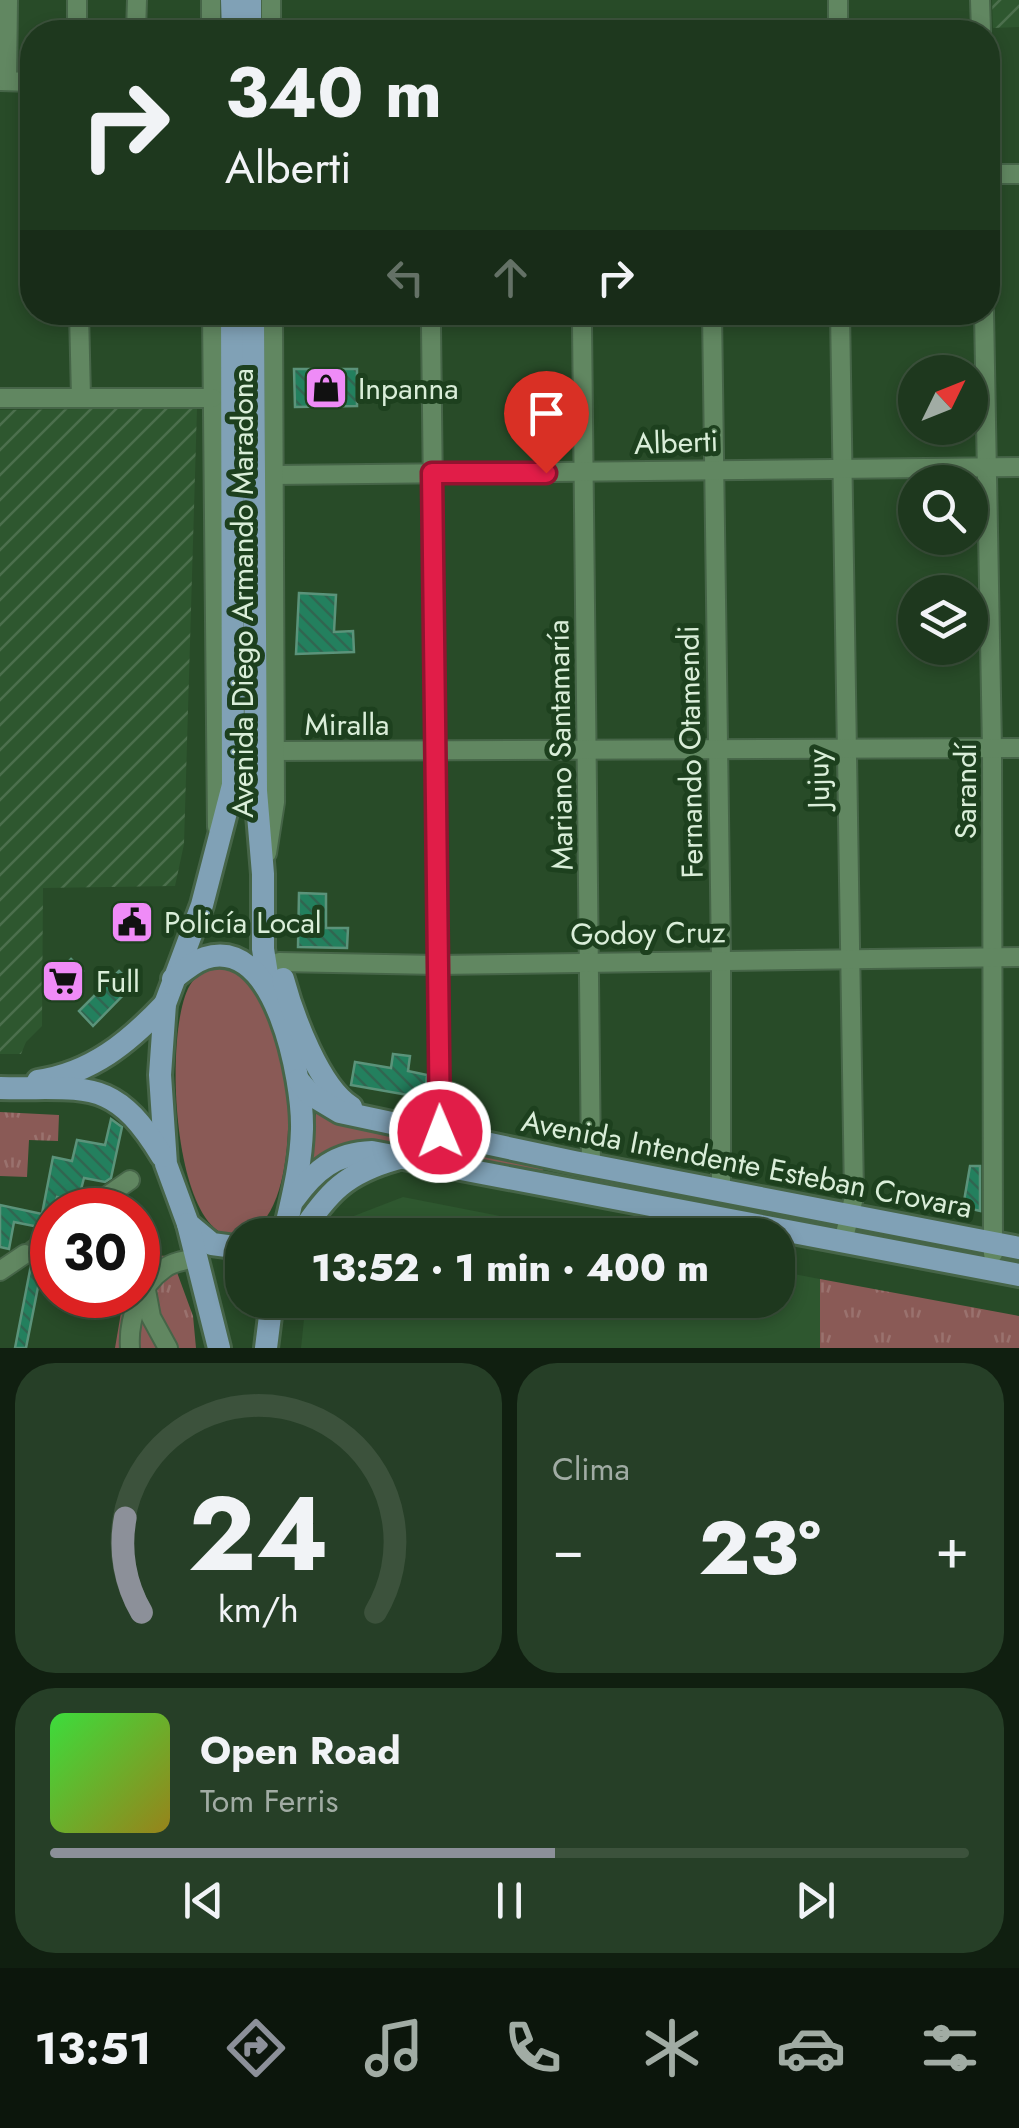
<!DOCTYPE html>
<html lang="es">
<meta charset="utf-8">
<style>
:root{--surface:#1e381e;--page:#263f27;--text:#f1f3f6;--muted:#a1aca4;--line:#3c523c;--accent:#8c9099}
body{margin:0;font-family:Jost,sans-serif;background:var(--page);color:var(--text);height:100vh;display:flex;flex-direction:column;font-size:38px;white-space:nowrap}
*{box-sizing:border-box;margin:0}
p{font-size:32px;color:var(--muted)}
.icon{flex:none;width:55px;height:55px;fill:none;stroke:currentColor;stroke-width:2;stroke-linecap:round;stroke-linejoin:round}
.map{position:relative;height:1348px;overflow:hidden}
.panel{display:flex;flex-direction:column;gap:15px;padding:15px;background:#101f10;flex:1}
.panel>*{flex:none}
.top-card{position:absolute;left:20px;top:20px;width:980px;height:305px;border-radius:40px;box-shadow:0 5px 15px #0003,0 0 0 2px var(--line);background:#1e381e;color:var(--text);overflow:hidden}
.needle{width:65px;rotate:47deg}
.fabs{position:absolute;left:898px;top:355px;display:grid;gap:20px}
.fabs a{display:grid;place-items:center;width:90px;height:90px;border-radius:50%;background:var(--surface);box-shadow:0 5px 15px #0003,0 0 0 2px var(--line);font-size:50px}
.speed{position:absolute;left:30px;top:1188px;display:flex;gap:20px;font-size:50px;font-weight:700;text-align:center}
.speed>*{display:grid;place-content:center;width:130px;height:130px;border-radius:50%;background:var(--surface);box-shadow:0 5px 15px #0003,0 0 0 2px var(--line);line-height:1}
.speed .limit{border:15px solid #d22;background:#fff;color:#111}
.pin{position:absolute;display:grid;place-items:center;width:85px;height:85px;color:#fff;margin:-102px -42px;border-radius:50% 50% 50% 0;rotate:-45deg;box-shadow:0 0 10px #0007}
.pin .icon{rotate:45deg}
.me{position:absolute;width:110px;margin:-55px;rotate:359deg;stroke-linejoin:round;filter:drop-shadow(0 0 8px #0008)}
.turn{display:flex;align-items:center;gap:35px;height:210px;padding:0 40px;font-size:45px}
.turn .icon{width:130px;height:130px;stroke-width:2.5}
.turn b{display:block;font-size:70px;line-height:85px}
.lanes{display:flex;align-items:center;height:95px;padding:0 40px;background:#0003;justify-content:center;gap:50px;direction:ltr}
.lanes .off{opacity:.35}
.big{font-size:75px;font-weight:800;line-height:1.1}
.panel .card{flex:1;display:flex;flex-direction:column;justify-content:center;gap:15px;min-width:0;padding:0 35px;border-radius:40px;background:var(--page)}
.panel .dial{align-items:center;gap:0}
.dial svg{height:260px;overflow:visible;fill:none;stroke:var(--line);stroke-width:7;stroke-linecap:round;text-anchor:middle}
.dial text{fill:var(--text);stroke:none}
.song{display:flex;align-items:center;gap:30px}
.cover{width:120px;height:120px;border-radius:15px;background:linear-gradient(135deg,hsl(120 70% 55%),hsl(50 70% 35%))}
.played{height:10px;border-radius:5px;background:linear-gradient(90deg,var(--accent) 55%,var(--line) 55%)}
.keys{display:flex;justify-content:space-around;direction:ltr}
.heat{display:flex;justify-content:space-between;align-items:center;font-size:55px;direction:ltr}
.panel .tiles{flex:1;display:grid;gap:15px;grid-template-columns:1fr 1fr}
.card:last-child{grid-column:span 2}
.trip{position:absolute;left:225px;top:1218px;width:570px;height:100px;border-radius:40px;background:var(--surface);box-shadow:0 5px 15px #0003,0 0 0 2px var(--line);font-weight:800;line-height:100px;text-align:center}
.dock{display:flex;height:160px;justify-content:space-around;align-items:center;background:#0c160c;color:var(--muted)}
.dock .icon{width:70px;height:70px}
.dock .current{color:var(--accent)}
.dock b{font-size:45px;color:var(--text)}
.map>svg:first-child{display:block}
.built{fill:#2e572f}
.industrial{fill:url(#industrial-furrows)}
.grass{fill:url(#grass-tufts)}
.green{fill:#8a5a56}
.building{fill:url(#building-back-hatch);stroke:#5b937a;stroke-width:2.5}
.lines{fill:none;stroke-linecap:round;stroke-linejoin:round}
.minor-tunnel{stroke:#436343;stroke-width:18;stroke-dasharray:18 9;stroke-linecap:butt}
.minor-casing{stroke:#466548;stroke-width:22}
.major-casing{stroke:#466548;stroke-width:28}
.minor{stroke:#618761;stroke-width:18}
.major{stroke:#80a1b6;stroke-width:22}
.route-casing{stroke:#92132f;stroke-width:25}
.route{stroke:#e11d48;stroke-width:18}
.labels{text-anchor:middle;dominant-baseline:central;stroke-width:10;stroke-linejoin:round;paint-order:stroke}
.poi-label{font-size:30px;fill:#daeed9;stroke:#1d401e;text-anchor:start}
.street-label{font-size:30px;fill:#daeed9;stroke:#1d401e}
</style>
<div class="map">
<svg width="1019" height="1348" viewBox="0 0 1019 1348">
<defs>
<pattern id="industrial-furrows" width="10" height="10" patternUnits="userSpaceOnUse" patternTransform="scale(2.5)"><rect width="10" height="10" fill="#2e572f"/><path d="M-1 1l2-2M0 10L10 0M9 11l2-2" fill="none" stroke="#4c6f4d"/></pattern>
<pattern id="grass-tufts" width="24" height="20" patternUnits="userSpaceOnUse" patternTransform="scale(2.5)"><rect width="24" height="20" fill="#8a5a56"/><path d="M3 7l-1-3M5 7V3M7 7l1-3M15 17l-1-3M17 17v-4M19 17l1-3" fill="none" stroke="#9a726e"/></pattern>
<pattern id="building-back-hatch" width="6" height="6" patternUnits="userSpaceOnUse" patternTransform="scale(2.5)"><rect width="6" height="6" fill="#23805e"/><path d="M-1 5l2 2M0 0l6 6M5-1l2 2" fill="none" stroke="#306651"/></pattern>
</defs>
<rect width="100%" height="100%" fill="#284b28"/>
<g class="built">
<polygon points="403,1197 596,1235 327,1235 346,1219"/>
<polygon points="778,1271 820,1279 820,1348 301,1348 306,1300 778,1300"/>
</g>
<g class="industrial">
<polygon points="992,0 1019,0 1019,27 993,28"/>
<polygon points="197,408 184,844 175,886 43,888 42,1026 26,1042 21,1054 0,1054 0,410"/>
</g>
<g class="grass">
<polygon points="0,1112 59,1115 58,1141 29,1140 27,1177 0,1176"/>
<polygon points="138,1255 171,1256 193,1316 196,1348 115,1348 124,1295 138,1295"/>
<polygon points="820,1279 1019,1316 1019,1348 820,1348"/>
</g>
<g class="green">
<path d="M 225,967 C 237,972 249,977 256,988 C 272,1014 281,1053 286,1083 C 292,1123 289,1231 237,1236 C 171,1242 162,1021 192,982 C 200,972 213,969 225,967 Z"/>
<polygon points="316,1112 342,1123 432,1141 434,1149 432,1152 311,1164"/>
<polygon points="452,1147 544,1164 542,1174 449,1157"/>
<polygon points="583,1177 690,1199 709,1195 808,1216 810,1225 578,1182"/>
</g>
<g class="building">
<polygon points="294,369 357,369 357,406 295,407"/>
<polygon points="299,593 336,595 334,632 353,631 354,652 296,654"/>
<polygon points="299,893 326,894 326,928 348,928 347,948 298,947"/>
<polygon points="71,959 83,971 58,997 45,985"/>
<polygon points="119,971 133,985 93,1026 79,1011"/>
<polygon points="393,1054 410,1056 408,1071 427,1075 425,1098 351,1085 355,1062 391,1068"/>
<polygon points="111,1119 122,1127 111,1178 105,1182 84,1178 78,1201 57,1197 44,1257 52,1259 52,1274 41,1272 26,1348 15,1348 31,1265 37,1258 35,1246 39,1227 14,1222 9,1249 0,1247 0,1205 42,1214 53,1157 72,1161 77,1140 105,1145"/>
<polygon points="970,1166 980,1166 980,1211 963,1207"/>
</g>
<g class="lines">
<polyline class="minor-tunnel" points="25,1254 52,1234"/>
<g class="minor-casing">
<g id="minor">
<polyline points="77,0 77,32"/>
<polyline points="211,0 211,32"/>
<polyline points="271,0 271,32"/>
<polyline points="838,0 838,32"/>
<polyline points="980,0 981,32"/>
<polyline points="136,32 137,0"/>
<polyline points="0,81 32,82"/>
<polyline points="7,81 8,0"/>
<polyline points="988,174 1019,174"/>
<polyline points="79,312 81,398"/>
<polyline points="212,312 217,827"/>
<polyline points="712,312 721,959 721,1190"/>
<polyline points="840,312 854,1197 843,1242"/>
<polyline points="984,312 992,749 993,1254"/>
<polyline points="582,324 591,1165"/>
<polyline points="431,327 441,1164"/>
<polyline points="0,398 213,398"/>
<polyline points="274,475 1019,467"/>
<polyline points="275,751 1019,748"/>
<polyline points="267,853 275,802 273,312"/>
<polyline points="279,962 438,965 1019,957"/>
<polyline points="87,1210 130,1180"/>
<polyline points="0,1271 25,1254"/>
<polyline points="146,1290 151,1317 168,1348"/>
<path d="M 130,1348 C 128,1319 140,1285 165,1268 C 173,1262 186,1260 196,1258"/>
</g>
</g>
<g class="major-casing">
<g id="major">
<polyline points="232,0 233,32"/>
<polyline points="250,0 250,32"/>
<polyline points="232,312 233,785 202,905 165,1004 160,1075 166,1164 188,1224 212,1244 242,1248"/>
<polyline points="253,312 256,791 263,874 263,949 269,987"/>
<path d="M 173,979 C 183,971 193,962 205,958 C 277,935 303,1082 302,1129 C 301,1166 292,1199 284,1235"/>
<path d="M 283,979 C 293,1016 319,1087 351,1107"/>
<polyline points="298,1080 310,1094 340,1112 574,1162 1019,1248"/>
<path d="M 38,1081 C 92,1073 129,1042 165,1004"/>
<path d="M 0,1088 C 86,1090 113,1075 162,1156"/>
<path d="M 294,1199 C 315,1170 336,1153 372,1152 L 1019,1275"/>
<polyline points="188,1224 219,1348"/>
<path d="M 300,1235 C 328,1192 346,1173 396,1159"/>
<polyline points="266,1348 272,1300"/>
</g>
</g>
<use href="#minor" class="minor"/>
<use href="#major" class="major"/>
</g>
<g class="lines">
<g class="route-casing">
<polyline id="route" points="440,1132 432,473 546,473"/>
</g>
<use href="#route" class="route"/>
</g>
<defs>
<g id="shop-square" transform="scale(2.25)"><rect x="-9" y="-9" width="18" height="18" rx="4" fill="#ef8bf7" stroke="#1d401e"/><path d="M-5-2.5h2.3a2.7 3.5 0 0 1 5.4 0H5L5.5 6h-11ZM-1.5-2.5h3a1.5 2.3 0 0 0-3 0Z" fill="#111"/></g>
<g id="civic-square" transform="scale(2.25)"><rect x="-9" y="-9" width="18" height="18" rx="4" fill="#ef8bf7" stroke="#1d401e"/><path d="M-.6-6.5H3V-4.5H.6V-3L4-1V1h2V6H-6V1h2V-1L-.6-3ZM-1.2 2.5V6h2.4V2.5Z" fill="#111"/></g>
<g id="supermarket-square" transform="scale(2.25)"><rect x="-9" y="-9" width="18" height="18" rx="4" fill="#ef8bf7" stroke="#1d401e"/><path d="M-6-5.5h2.5l.6 2H6L4.5 2H-2.5L-4.4-4H-6ZM-1.5 3.2a1.3 1.3 0 1 0 .1 0ZM3 3.2a1.3 1.3 0 1 0 .1 0Z" fill="#111"/></g>
</defs>
<g fill-rule="evenodd">
<use href="#shop-square" x="326" y="388"/>
<use href="#civic-square" x="132" y="922"/>
<use href="#supermarket-square" x="63" y="981"/>
</g>
<g class="labels">
<g class="poi-label">
<text x="358" y="388">Inpanna</text>
<text x="164" y="922">Policía Local</text>
<text x="96" y="981">Full</text>
</g>
<g class="street-label">
<text transform="translate(676 442) rotate(-2)">Alberti</text>
<text transform="translate(242 593) rotate(-90)">Avenida Diego Armando Maradona</text>
<text x="347" y="724">Miralla</text>
<text transform="translate(560 745) rotate(-91)">Mariano Santamaría</text>
<text transform="translate(690 752) rotate(-91)">Fernando Otamendi</text>
<text transform="translate(818 779) rotate(-91)">Jujuy</text>
<text transform="translate(965 791) rotate(-90)">Sarandí</text>
<text transform="translate(648 933) rotate(-1)">Godoy Cruz</text>
<text transform="translate(747 1164) rotate(11)">Avenida Intendente Esteban Crovara</text>
</g>
</g>
</svg>
<div class="fabs">
<a><svg class="needle" viewBox="-14 -14 28 28"><path d="M0-13l5 13h-10z" fill="#e53935"/><path d="M0 13l5-13h-10z" fill="#a1aca4"/></svg></a>
<a><svg class="icon" aria-label="search" viewBox="0 0 24 24"><circle cx="10" cy="10" r="6"/><path d="M15 15l6 6"/></svg></a>
<a><svg class="icon" aria-label="layers" viewBox="0 0 24 24"><path d="M12 4l9 5-9 5-9-5zM3 14l9 5 9-5"/></svg></a>
</div>
<div class="speed"><div class="limit">30</div></div>
<div class="pin" style="left:546px;top:473px;background:#d93025"><svg class="icon" aria-label="arrive" viewBox="0 0 24 24"><path d="M6 21V4h12l-3 4 3 4H6"/></svg></div>
<svg class="me" style="left:440px;top:1132px" viewBox="-20 -20 40 40"><circle r="17" fill="#e11d48" stroke="#fff" stroke-width="3"/><path d="M0-11L8 9 0 5-8 9z" fill="#fff"/></svg>
<div class="trip">13:52 · 1 min · 400 m</div>
<div class="top-card">
<div class="turn"><svg class="icon" aria-label="right" viewBox="0 0 24 24"><path d="M7 20v-9h11M14 6l5 5-5 5"/></svg><div><b>340 m</b>Alberti</div></div>
<div class="lanes"><svg class="icon off" aria-label="left" viewBox="0 0 24 24"><path d="M17 20v-9H6M10 6l-5 5 5 5"/></svg><svg class="icon off" aria-label="ahead" viewBox="0 0 24 24"><path d="M12 20V5M6 11l6-6 6 6"/></svg><svg class="icon" aria-label="right" viewBox="0 0 24 24"><path d="M7 20v-9h11M14 6l5 5-5 5"/></svg></div>
</div>
</div>
<section class="panel">
<div class="tiles">
<div class="card dial"><svg viewBox="0 0 100 80">
<path d="M14 69A42 42 0 1 1 86 69"/>
<path d="M14 69A42 42 0 0 1 9 40" stroke="#8c9099"/>
<text x="50" y="56" font-size="32" font-weight="700">24</text>
<text x="50" y="72" font-size="11">km/h</text>
</svg></div>
<div class="card"><p>Clima</p>
<div class="heat"><a>−</a><b class="big">23°</b><a>+</a></div>
</div>
<div class="card">
<div class="song"><i class="cover"></i><div><b>Open Road</b><p>Tom Ferris</p></div></div>
<div class="played"></div>
<div class="keys"><svg class="icon" aria-label="previous" viewBox="0 0 24 24"><path d="M18 5L8 12l10 7zM5 5v14"/></svg><svg class="icon" aria-label="pause" viewBox="0 0 24 24"><path d="M8 5v14M16 5v14"/></svg><svg class="icon" aria-label="next" viewBox="0 0 24 24"><path d="M6 5l10 7-10 7zM19 5v14"/></svg></div>
</div>
</div>
</section>
<nav class="dock">
<b>13:51</b>
<svg class="icon current" aria-label="directions" viewBox="0 0 24 24"><path d="M12 3l9 9-9 9-9-9zM9 14v-3h6M13 9l2 2-2 2"/></svg>
<svg class="icon" aria-label="music" viewBox="0 0 24 24"><path d="M9 18V5l10-2v13"/><circle cx="6" cy="18" r="3"/><circle cx="16" cy="16" r="3"/></svg>
<svg class="icon" aria-label="phone" viewBox="0 0 24 24"><path d="M5 4h4l2 5-3 2q2 4 5 5l2-3 5 2v4C11 20 4 13 5 4z"/></svg>
<svg class="icon" aria-label="climate" viewBox="0 0 24 24"><path d="M12 3v18M4 7l16 10M4 17L20 7"/></svg>
<svg class="icon" aria-label="car" viewBox="0 0 24 24"><path d="M5 17H2v-5l4-1 3-4h7l3 4 3 1v5h-3M9 17h6M6 11h13"/><circle cx="7" cy="17" r="2"/><circle cx="17" cy="17" r="2"/></svg>
<svg class="icon" aria-label="filters" viewBox="0 0 24 24"><path d="M4 7h16M4 17h16"/><circle cx="9" cy="7" r="2"/><circle cx="15" cy="17" r="2"/></svg>
</nav>
